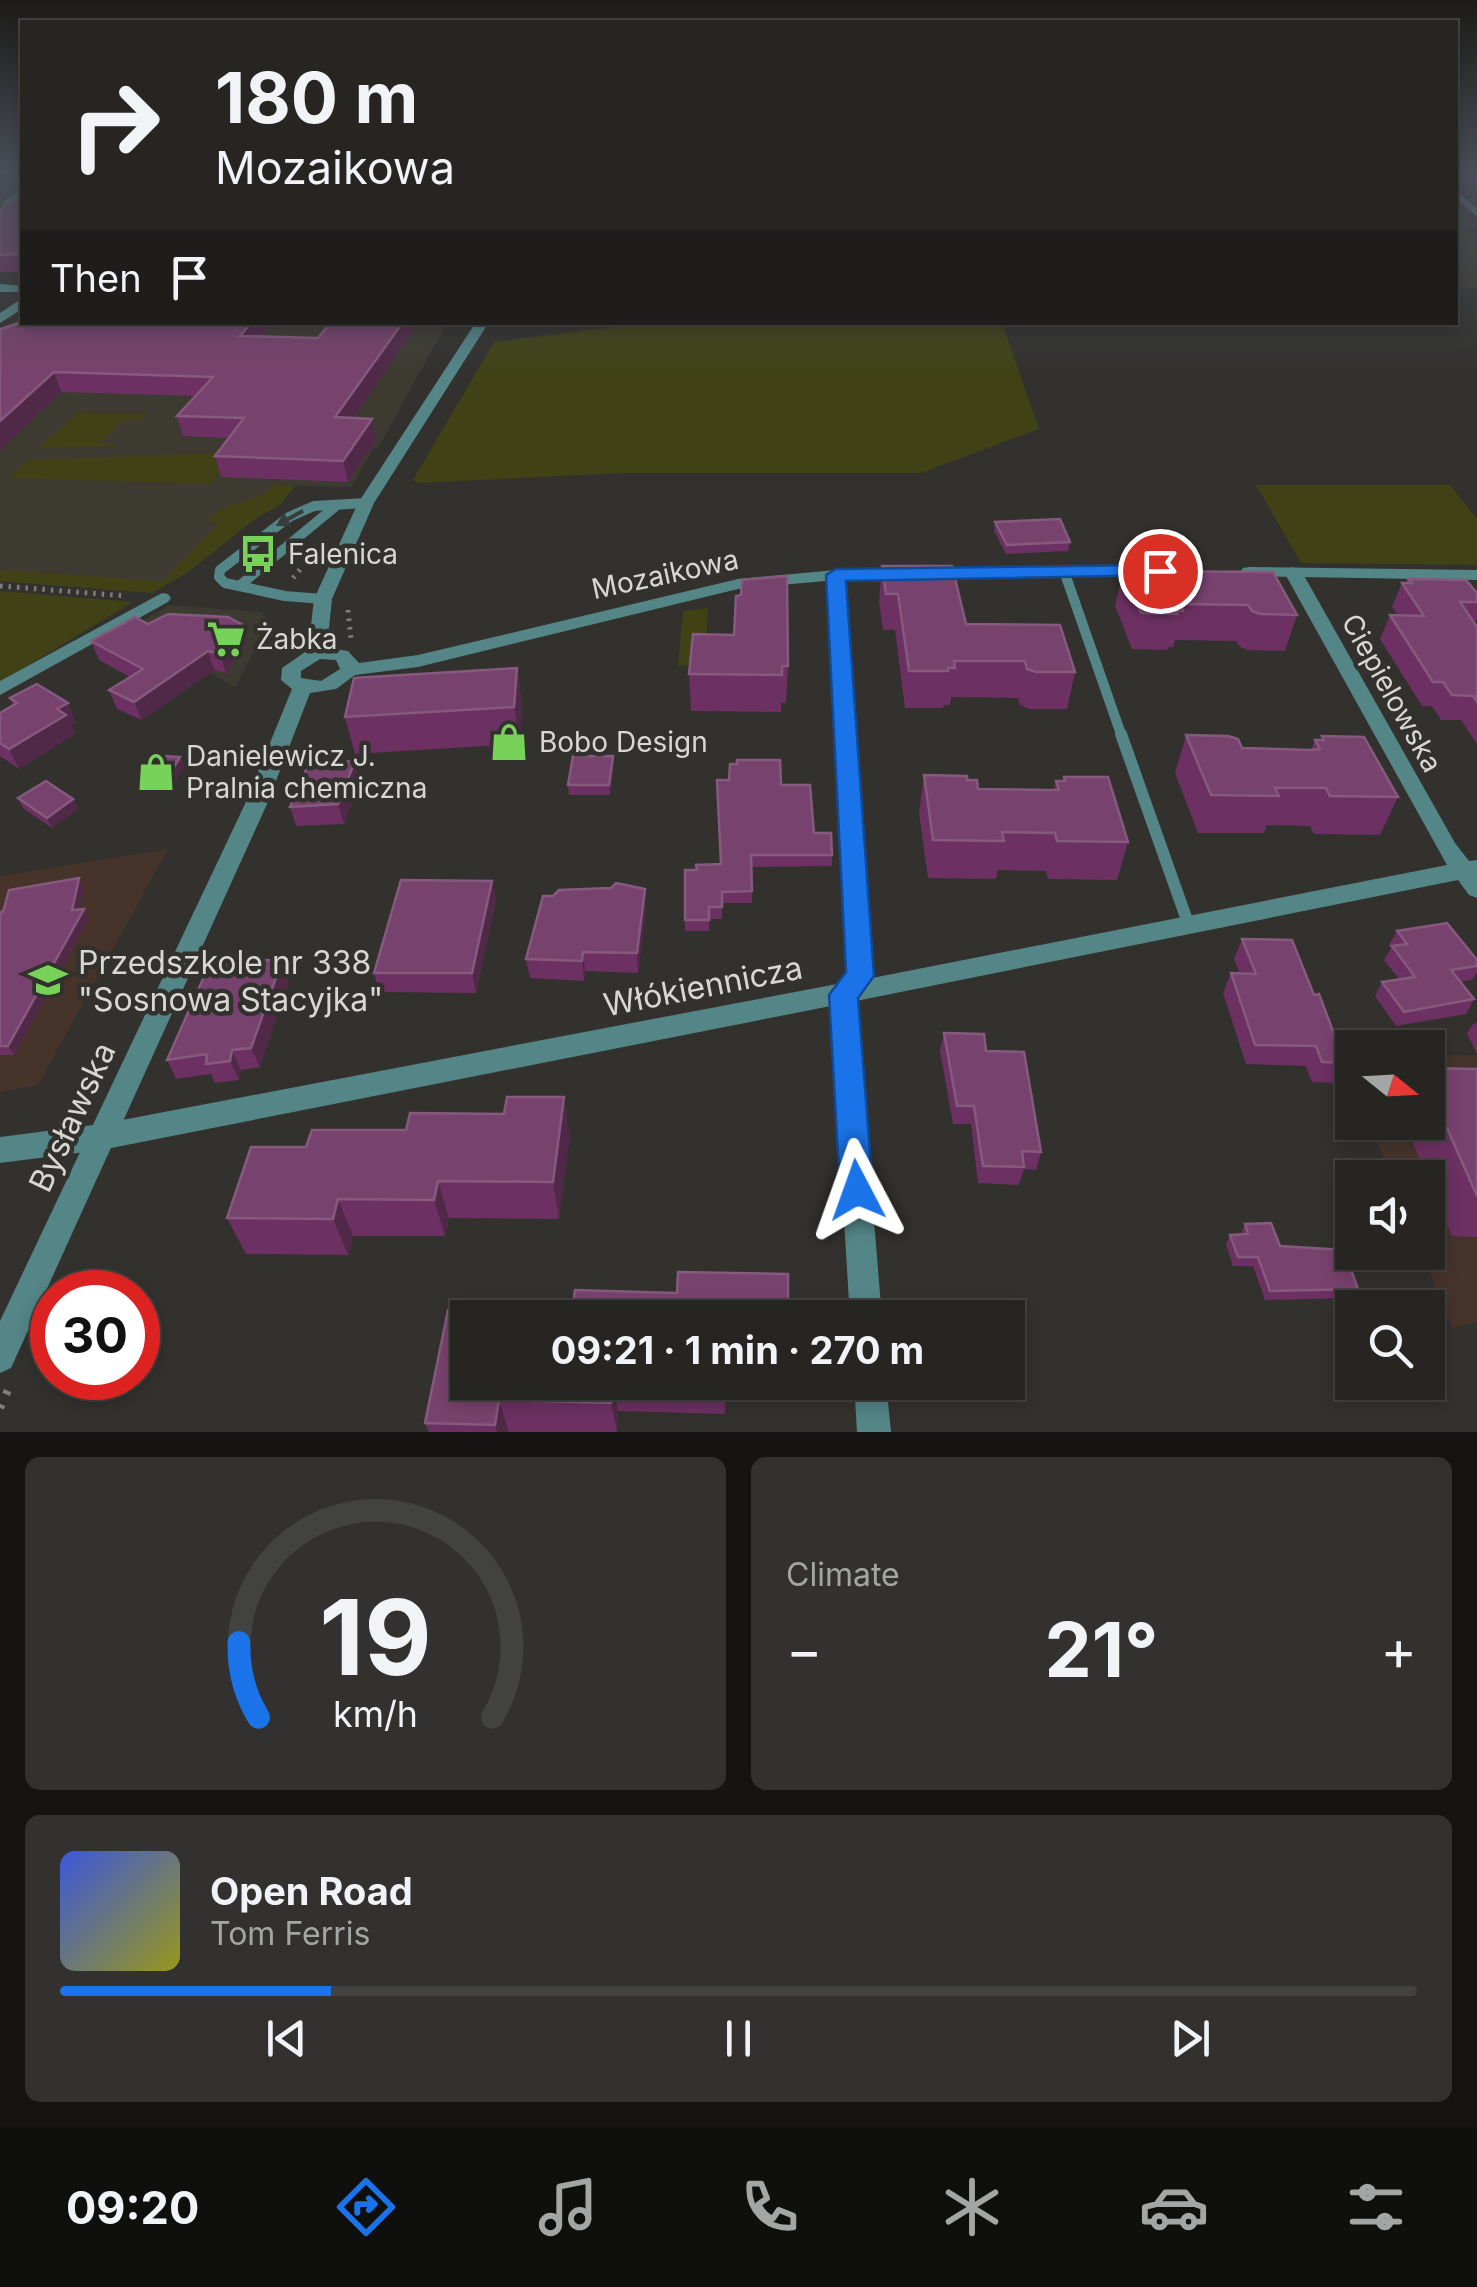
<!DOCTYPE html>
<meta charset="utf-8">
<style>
:root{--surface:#262522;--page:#32312f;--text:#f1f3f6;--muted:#a4a5a5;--line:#424240;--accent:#1a73e8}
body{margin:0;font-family:Inter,sans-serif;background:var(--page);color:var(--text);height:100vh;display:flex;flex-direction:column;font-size:38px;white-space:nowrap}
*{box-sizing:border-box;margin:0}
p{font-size:32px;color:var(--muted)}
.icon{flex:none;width:55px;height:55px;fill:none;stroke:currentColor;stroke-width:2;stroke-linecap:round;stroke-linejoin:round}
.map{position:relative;height:1432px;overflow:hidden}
.side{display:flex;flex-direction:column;gap:25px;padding:25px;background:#151413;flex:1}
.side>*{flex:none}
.top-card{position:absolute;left:20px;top:20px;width:1438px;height:305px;border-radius:0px;box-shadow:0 5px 15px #0003,0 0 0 2px var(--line);background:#262522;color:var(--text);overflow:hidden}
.needle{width:65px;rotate:108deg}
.controls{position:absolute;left:1335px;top:1030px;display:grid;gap:20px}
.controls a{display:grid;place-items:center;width:110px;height:110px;border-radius:0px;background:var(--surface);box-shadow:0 5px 15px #0003,0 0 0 2px var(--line);font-size:50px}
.speed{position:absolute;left:30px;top:1270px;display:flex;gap:20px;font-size:50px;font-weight:700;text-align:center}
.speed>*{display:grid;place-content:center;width:130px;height:130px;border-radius:50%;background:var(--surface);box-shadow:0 5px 15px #0003,0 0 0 2px var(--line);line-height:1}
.speed .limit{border:15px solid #d22;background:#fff;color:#111}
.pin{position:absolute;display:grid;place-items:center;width:85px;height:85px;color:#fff;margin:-42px;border:5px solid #fff;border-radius:50%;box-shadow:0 2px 10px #0007}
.me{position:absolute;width:110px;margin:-55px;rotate:356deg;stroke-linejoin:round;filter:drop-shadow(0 0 8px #0008)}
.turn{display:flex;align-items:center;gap:35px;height:210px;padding:0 30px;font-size:45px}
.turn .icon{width:130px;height:130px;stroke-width:2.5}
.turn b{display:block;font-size:70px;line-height:85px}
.then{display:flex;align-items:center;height:95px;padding:0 30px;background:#0003;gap:20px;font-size:38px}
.big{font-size:75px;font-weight:700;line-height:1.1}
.side .widget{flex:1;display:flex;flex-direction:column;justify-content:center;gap:15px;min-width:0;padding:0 35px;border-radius:15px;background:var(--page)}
.side .dial{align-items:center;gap:0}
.dial svg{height:260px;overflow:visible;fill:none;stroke:var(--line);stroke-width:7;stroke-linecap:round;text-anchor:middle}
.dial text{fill:var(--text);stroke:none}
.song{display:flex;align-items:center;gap:30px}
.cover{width:120px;height:120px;border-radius:15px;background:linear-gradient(135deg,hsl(230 70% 55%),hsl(60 70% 35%))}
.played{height:10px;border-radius:5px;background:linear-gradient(90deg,var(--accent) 20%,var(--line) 20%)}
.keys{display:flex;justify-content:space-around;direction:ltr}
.heat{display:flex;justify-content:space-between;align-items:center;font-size:55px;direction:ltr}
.side .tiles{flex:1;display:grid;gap:25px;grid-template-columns:1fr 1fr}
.widget:last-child{grid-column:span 2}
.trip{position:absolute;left:450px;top:1300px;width:575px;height:100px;border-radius:0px;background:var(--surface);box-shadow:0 5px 15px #0003,0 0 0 2px var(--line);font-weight:700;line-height:100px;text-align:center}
.tab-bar{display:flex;height:160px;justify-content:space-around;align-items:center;background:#0f0f0e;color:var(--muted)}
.tab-bar .icon{width:70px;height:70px}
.tab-bar .on{color:var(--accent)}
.tab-bar b{font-size:45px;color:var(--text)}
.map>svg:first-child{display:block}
.built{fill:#3d3a31}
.education{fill:#46342b}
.green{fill:#404216}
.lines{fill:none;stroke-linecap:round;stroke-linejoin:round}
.path-far1{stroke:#7e7e7b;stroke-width:5;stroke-dasharray:2.5 6;stroke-linecap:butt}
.path{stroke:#7e7e7b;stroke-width:8;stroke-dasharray:4 11;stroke-linecap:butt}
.service-far2{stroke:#548587;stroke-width:6}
.service-far1{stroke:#548587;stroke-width:10}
.service{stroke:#548587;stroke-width:12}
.minor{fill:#548587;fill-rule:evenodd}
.tertiary{fill:#548587;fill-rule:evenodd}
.wall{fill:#6c3062}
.shaded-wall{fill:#502948}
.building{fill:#78426e;stroke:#86597e;stroke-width:2.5}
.oneway{fill:#373e3b}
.route{fill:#1a73e8;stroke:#114b97;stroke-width:2.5}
.labels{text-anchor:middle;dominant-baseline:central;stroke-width:9;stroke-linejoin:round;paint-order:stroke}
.poi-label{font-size:28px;fill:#d7d7d4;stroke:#32312e;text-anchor:start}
.street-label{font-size:28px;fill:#d7d7d4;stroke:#32312e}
.near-poi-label{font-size:32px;fill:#d7d7d4;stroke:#32312e;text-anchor:start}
.near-street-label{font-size:32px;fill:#d7d7d4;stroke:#32312e}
</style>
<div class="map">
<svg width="1477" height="1432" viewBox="0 0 1477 1432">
<rect width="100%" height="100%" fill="#32312e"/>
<g class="built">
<polygon points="1455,208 1477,228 1463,230 1477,237 1477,288 1455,288"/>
<polygon points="22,317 22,322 446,325 378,448 374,448 351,487 295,486 281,504 255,519 188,572 152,593 0,581 0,332"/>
<polygon points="170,605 260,612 270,621 235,687 129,628"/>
</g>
<g class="education">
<polygon points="168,849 38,1085 0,1092 0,876"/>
<polygon points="1477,1055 1477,1322 1452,1328 1422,1253 1428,1252 1428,1178 1392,1177 1369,1123 1428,1122 1428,1056"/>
</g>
<g class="green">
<polygon points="646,323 1002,323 1039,429 921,473 622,473 419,483 413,480 494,342"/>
<polygon points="78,413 147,414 142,419 123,420 100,443 116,444 114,446 39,448"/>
<polygon points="235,452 211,484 9,478 29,460"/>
<path d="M 275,485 L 295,486 L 281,504 L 255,519 L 188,572 L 152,593 L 0,581 L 0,570 L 163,581 L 219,523 L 208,521 C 226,499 255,505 275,485 Z"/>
<polygon points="1256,485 1450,485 1477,519 1477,565 1301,563"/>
<polygon points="0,591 133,602 0,682"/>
<polygon points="708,608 705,662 678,666 683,611"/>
</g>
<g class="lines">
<g class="path-far1">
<polyline points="293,578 318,548"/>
<polyline points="0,586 127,596"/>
<polyline points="348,610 351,639"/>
</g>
<polyline class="path" points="0,1408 11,1383"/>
<polyline class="service-far2" points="22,193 6,203 22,203"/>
<g class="service-far1">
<polyline points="1064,571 1122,737"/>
<polyline points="239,586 336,506"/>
<polyline points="323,599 285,596 225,583 219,577 220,570 289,517 314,506 366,503"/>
</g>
<polyline class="service" points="1121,734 1188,923"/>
<g class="minor">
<polygon points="1455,190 1477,208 1477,216 1455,198"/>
<polygon points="18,301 22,301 22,309 0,323 0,313"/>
<polygon points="1293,567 1302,572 1455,843 1469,861 1477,860 1477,898 1469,895 1458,880 856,1001 882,1318 850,1318 831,1006 101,1150 0,1163 0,1137 101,1124 837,984 847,973 827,575 836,570 845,575 872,978 1447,865 1284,572"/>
<polygon points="162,593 168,594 171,598 168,602 0,695 0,681"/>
<polygon points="854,1382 886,1382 891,1432 857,1432"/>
</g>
<g class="tertiary">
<polygon points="0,284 22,286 22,292 0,292"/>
<path d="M 476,322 L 489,322 L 374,503 L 332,599 L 327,648 L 348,651 L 359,663 L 418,655 L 738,579 L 836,570 L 1150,566 L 1159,571 L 1150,576 L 836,580 L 738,589 L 418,667 L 355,675 L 336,689 L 310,693 L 267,804 L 11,1368 L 0,1373 L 0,1321 L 245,804 L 292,689 L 281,680 L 282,668 L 308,650 L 314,599 L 358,503 ZM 320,659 L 336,660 L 340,669 L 321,681 L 301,678 L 301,671 Z"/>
<polygon points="1249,567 1477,570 1477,580 1243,576 1240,572 1243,568"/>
</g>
</g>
<g class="wall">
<polygon points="1464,173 1477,173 1477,185"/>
<polygon points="22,195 22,272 0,272 0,209"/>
<polygon points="22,322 270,322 271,325 261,337 318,338 413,330 353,418 376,439 348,482 221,477 215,456 229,438 183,436 177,416 195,396 61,392"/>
<polygon points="995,522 1070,542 1068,551 1006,554 994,531"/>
<polygon points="882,566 966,624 1075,672 1067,709 1029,709 1020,705 1018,698 951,697 950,705 944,705 943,708 905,708 895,630 883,630 879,602"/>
<polygon points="1123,571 1297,615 1285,651 1248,650 1240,647 1236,641 1175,640 1173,647 1168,647 1167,650 1132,649 1115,606"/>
<polygon points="1408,579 1477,593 1477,619 1475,623 1477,627 1477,744 1461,720 1441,720 1432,706 1422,706 1380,639 1390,615 1398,615 1392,607 1402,583 1406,583"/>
<polygon points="148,624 241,624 247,642 226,673 214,670 142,720 117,709 109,690 130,677 99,660 91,641"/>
<polygon points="788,666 786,703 781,703 781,712 691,711 689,674"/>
<polygon points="517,668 522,705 520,744 355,754 345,717"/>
<polygon points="10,698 76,722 71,725 75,734 19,769 0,756 0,713 13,706"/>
<polygon points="1186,735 1242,748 1311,750 1315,740 1321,740 1322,736 1398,797 1380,835 1314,834 1310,826 1267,825 1264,833 1198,833 1175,773"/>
<polygon points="180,757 184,766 169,791 143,790 139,781"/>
<polygon points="614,766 610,795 569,795 568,785"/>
<polygon points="924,775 978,789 1054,790 1056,781 1063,781 1064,777 1128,842 1117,880 1048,879 1046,871 998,870 996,879 928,878 919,813"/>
<polygon points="360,780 344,824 296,826 290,807"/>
<polygon points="781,785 814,833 832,855 832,866 752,867 752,903 722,903 722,919 709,919 709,931 685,931 685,870 697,870 721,864"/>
<polygon points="18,798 73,799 78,809 52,828 23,808"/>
<polygon points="79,878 84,888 79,909 84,909 89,918 14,1055 0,1055 0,912"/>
<polygon points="492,881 496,900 476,993 379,992 374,973"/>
<polygon points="646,909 638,973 585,971 584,981 530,978 526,959"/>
<polygon points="1397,931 1477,960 1477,972 1472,980 1460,982 1474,999 1466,1014 1396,1026 1375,996 1382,982 1399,979 1384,960 1391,948 1389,945"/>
<polygon points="1242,939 1314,995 1345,1063 1335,1083 1312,1082 1306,1066 1246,1064 1223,993 1231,973 1240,974 1234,959"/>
<polygon points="289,981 260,1067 241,1070 239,1080 215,1083 211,1074 176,1079 167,1060"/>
<polygon points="1477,1023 1477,1054 1467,1033 1473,1024"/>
<polygon points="944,1033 986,1051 1041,1152 1036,1170 1024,1169 1019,1185 978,1183 971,1124 953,1124 940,1051"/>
<polygon points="1428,1068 1477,1069 1477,1237 1452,1236 1404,1122 1428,1122"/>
<polygon points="570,1134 559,1219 449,1218 445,1236 353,1236 348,1255 246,1254 227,1218 306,1147"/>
<polygon points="1245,1224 1280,1246 1358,1289 1352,1298 1265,1300 1253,1266 1233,1266 1226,1244 1230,1235 1241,1234"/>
<polygon points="678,1272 788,1274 788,1318 468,1318 468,1382 787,1382 787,1392 726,1391 725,1414 618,1411 617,1432 429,1432 425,1423 448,1310 572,1312 575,1290 677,1293"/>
</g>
<g class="shaded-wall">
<polygon points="252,322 270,322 271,325 245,355 240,336"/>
<polygon points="403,322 412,322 413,330 340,437 335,417"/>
<polygon points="54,372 61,392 0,450 0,421"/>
<polygon points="372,419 376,439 348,482 343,461"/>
<polygon points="241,624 247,642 226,673 220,654"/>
<polygon points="208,651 214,670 142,720 134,702"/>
<polygon points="517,668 522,705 520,744 514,707"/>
<polygon points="68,703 76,722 71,725 75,734 19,769 9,749 57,709"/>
<polygon points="613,756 614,766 610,795 609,785"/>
<polygon points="180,757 184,766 169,791 165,782"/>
<polygon points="355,761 360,780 344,824 338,804"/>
<polygon points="73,799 78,809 52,828 47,818"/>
<polygon points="79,878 84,888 77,920 72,910"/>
<polygon points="492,881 496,900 476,993 472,973"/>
<polygon points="645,889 646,909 638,973 637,953"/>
<polygon points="84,909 89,918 14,1055 8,1046"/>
<polygon points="583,952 585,971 584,981 582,961"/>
<polygon points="282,961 289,981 260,1067 251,1048"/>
<polygon points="232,1050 241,1070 239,1080 230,1061"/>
<polygon points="564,1097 570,1134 559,1219 553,1182"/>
<polygon points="438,1181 449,1218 445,1236 434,1200"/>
<polygon points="338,1199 353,1236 348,1255 333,1219"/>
<polygon points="613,1382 618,1411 617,1432 611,1403"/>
<polygon points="724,1382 726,1382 725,1414"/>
<polygon points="499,1400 509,1432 497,1432 495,1425"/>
</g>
<g class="building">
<polygon points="22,195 22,254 0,255 0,209"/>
<polygon points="22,322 252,322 240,336 318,338 331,322 403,322 335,417 372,419 343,461 215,456 244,418 177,416 213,377 54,372 0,421 0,329"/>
<polygon points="1060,519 1070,542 1007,545 995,522"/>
<polygon points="882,566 952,566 966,624 1060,625 1075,672 1036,672 1027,669 1025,661 954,661 955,668 948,668 948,671 909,671 898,594 886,594"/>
<polygon points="1123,571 1273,572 1297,615 1260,614 1252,611 1248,605 1181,604 1183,611 1176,611 1177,614 1141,613"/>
<polygon points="787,576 788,666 782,666 782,675 689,674 693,634 734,635 736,596 741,595 742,580"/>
<polygon points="1408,579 1466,580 1477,593 1477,602 1460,602 1477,627 1477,702 1473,696 1452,695 1443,682 1433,682 1390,615 1424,616 1402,583 1412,583"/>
<polygon points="168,614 228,617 241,624 220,654 208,651 134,702 109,690 143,669 91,641 135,617 148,624"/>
<polygon points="517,668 514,707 345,717 354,678"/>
<polygon points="37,684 68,703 57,709 66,715 9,749 0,743 0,713 17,703 10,698"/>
<polygon points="1186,735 1228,736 1238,739 1242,748 1311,750 1320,749 1315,740 1324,740 1322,736 1364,737 1398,797 1330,796 1326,788 1275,788 1279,796 1211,795"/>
<polygon points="150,755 180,757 165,782 139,781"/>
<polygon points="573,756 613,756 609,785 568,785"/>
<polygon points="737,760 780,760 781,785 810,785 814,833 831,833 832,855 751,855 752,891 722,892 722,907 709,907 709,920 685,920 685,870 697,870 696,865 721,864 717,780 729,780 730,764 737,764"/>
<polygon points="355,761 338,804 290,807 309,763"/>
<polygon points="924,775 967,776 967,780 977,780 978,789 1049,790 1059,790 1056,781 1065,781 1064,777 1108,777 1128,842 1057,841 1055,833 1002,832 1004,841 933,840"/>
<polygon points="46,781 73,799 47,818 18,798"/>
<polygon points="79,878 72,910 84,909 8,1046 0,1046 0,912 3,912 9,890"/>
<polygon points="401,880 492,881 472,973 374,973"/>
<polygon points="616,883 645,889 637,953 583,952 582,961 526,959 543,896 553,896 559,890 611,888"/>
<polygon points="1447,923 1477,960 1477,966 1451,970 1474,999 1404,1012 1382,982 1415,977 1392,946 1407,944 1397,931"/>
<polygon points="1242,939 1292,940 1314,995 1319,994 1345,1063 1322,1062 1316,1046 1255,1045 1231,973 1256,974"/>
<polygon points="225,958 282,961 251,1048 232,1050 230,1061 206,1064 207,1054 167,1060 210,963 223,963"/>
<polygon points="944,1033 984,1034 986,1051 1024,1052 1041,1152 1022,1151 1024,1167 983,1166 974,1106 957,1106"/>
<polygon points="1428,1068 1477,1069 1477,1196 1428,1085"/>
<polygon points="507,1097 564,1097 553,1182 438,1181 434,1200 338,1199 333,1219 227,1218 251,1147 306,1147 312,1130 406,1130 410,1113 504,1114"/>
<polygon points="1271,1223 1280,1246 1344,1250 1358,1289 1270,1291 1258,1257 1238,1257 1230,1235 1248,1234 1245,1224"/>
<polygon points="678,1272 788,1274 788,1318 468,1318 468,1382 613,1382 611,1403 499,1400 495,1425 425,1423 448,1310 572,1312 575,1290 677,1293"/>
</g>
<defs><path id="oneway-solid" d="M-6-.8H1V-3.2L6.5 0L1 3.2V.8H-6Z" transform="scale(2.5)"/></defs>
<use class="oneway" href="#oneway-solid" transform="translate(290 518) rotate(151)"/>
<linearGradient id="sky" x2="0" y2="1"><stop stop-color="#1c1b19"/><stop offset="0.46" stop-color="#494e57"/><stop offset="1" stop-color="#494e57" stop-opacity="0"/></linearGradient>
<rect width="1477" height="374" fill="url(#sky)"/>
<polygon class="route" points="1160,565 1166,567 1166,575 846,581 874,976 858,998 873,1190 868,1201 857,1206 845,1201 840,1190 829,995 846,972 826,575 836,569"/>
<defs>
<g id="bus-bare" transform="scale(3)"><path d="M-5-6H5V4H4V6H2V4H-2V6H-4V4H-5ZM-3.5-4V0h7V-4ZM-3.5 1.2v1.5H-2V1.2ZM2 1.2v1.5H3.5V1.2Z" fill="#78d259" stroke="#32312e" stroke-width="2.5" paint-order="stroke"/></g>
<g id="supermarket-bare" transform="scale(3)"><path d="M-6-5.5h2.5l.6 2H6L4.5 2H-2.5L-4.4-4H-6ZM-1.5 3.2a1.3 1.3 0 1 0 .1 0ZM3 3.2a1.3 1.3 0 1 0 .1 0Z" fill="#78d259" stroke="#32312e" stroke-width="2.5" paint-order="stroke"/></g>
<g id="shop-bare" transform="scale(3)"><path d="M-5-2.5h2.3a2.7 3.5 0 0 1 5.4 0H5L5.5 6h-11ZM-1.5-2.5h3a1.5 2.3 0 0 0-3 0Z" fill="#78d259" stroke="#32312e" stroke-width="2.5" paint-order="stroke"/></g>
<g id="school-bare" transform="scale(3)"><path d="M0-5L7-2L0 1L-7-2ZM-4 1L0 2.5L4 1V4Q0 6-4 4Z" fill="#78d259" stroke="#32312e" stroke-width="2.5" paint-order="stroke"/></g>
</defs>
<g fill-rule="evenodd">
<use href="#bus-bare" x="258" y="554"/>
<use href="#supermarket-bare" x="226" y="639"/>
<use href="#shop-bare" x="509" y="742"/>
<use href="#shop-bare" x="156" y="772"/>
<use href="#school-bare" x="48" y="980"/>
</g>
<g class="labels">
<g class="poi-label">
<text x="288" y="554">Falenica</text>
<text x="256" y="639">Żabka</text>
<text x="539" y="742">Bobo Design</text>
<text x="186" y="756">Danielewicz J.<tspan x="186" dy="32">Pralnia chemiczna</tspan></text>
</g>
<g class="street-label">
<text transform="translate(665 574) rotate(-12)">Mozaikowa</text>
<text transform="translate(1392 693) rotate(61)">Ciepielowska</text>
</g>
<g class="near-poi-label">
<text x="78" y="962">Przedszkole nr 338<tspan x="78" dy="37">"Sosnowa Stacyjka"</tspan></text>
</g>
<g class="near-street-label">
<text transform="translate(703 986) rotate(-11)">Włókiennicza</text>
<text transform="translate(72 1117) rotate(-65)">Bysławska</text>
</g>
</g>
</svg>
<div class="controls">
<a><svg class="needle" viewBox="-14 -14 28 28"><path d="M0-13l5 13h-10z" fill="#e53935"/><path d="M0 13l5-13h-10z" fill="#a4a5a5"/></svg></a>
<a><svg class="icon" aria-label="sound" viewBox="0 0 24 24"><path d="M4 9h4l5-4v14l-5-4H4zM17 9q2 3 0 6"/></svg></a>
<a><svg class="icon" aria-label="search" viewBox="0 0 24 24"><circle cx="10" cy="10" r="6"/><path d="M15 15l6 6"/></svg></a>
</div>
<div class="speed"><div class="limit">30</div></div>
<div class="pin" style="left:1160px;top:571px;background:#d93025"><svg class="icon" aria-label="arrive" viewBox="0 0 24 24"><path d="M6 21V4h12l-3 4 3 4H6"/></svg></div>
<svg class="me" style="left:857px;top:1190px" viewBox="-20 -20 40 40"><path d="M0-17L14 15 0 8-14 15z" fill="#1a73e8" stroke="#fff" stroke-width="4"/></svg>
<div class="trip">09:21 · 1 min · 270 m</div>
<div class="top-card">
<div class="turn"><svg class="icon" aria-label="right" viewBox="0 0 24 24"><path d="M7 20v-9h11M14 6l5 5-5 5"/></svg><div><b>180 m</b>Mozaikowa</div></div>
<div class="then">Then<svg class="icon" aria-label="arrive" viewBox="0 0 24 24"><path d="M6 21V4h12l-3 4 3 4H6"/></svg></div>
</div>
</div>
<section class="side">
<div class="tiles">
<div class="widget dial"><svg viewBox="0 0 100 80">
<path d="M14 69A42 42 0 1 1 86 69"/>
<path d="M14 69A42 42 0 0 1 8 46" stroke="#1a73e8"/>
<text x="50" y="56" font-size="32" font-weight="700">19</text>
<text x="50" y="72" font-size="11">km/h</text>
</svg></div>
<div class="widget"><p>Climate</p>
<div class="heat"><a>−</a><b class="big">21°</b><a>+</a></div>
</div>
<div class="widget">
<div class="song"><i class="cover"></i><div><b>Open Road</b><p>Tom Ferris</p></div></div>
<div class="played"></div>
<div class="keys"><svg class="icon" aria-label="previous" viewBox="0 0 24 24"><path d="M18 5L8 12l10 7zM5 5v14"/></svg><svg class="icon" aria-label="pause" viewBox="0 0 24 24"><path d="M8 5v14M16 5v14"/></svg><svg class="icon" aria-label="next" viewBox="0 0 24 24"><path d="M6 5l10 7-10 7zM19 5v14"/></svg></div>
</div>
</div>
</section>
<nav class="tab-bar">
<b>09:20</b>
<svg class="icon on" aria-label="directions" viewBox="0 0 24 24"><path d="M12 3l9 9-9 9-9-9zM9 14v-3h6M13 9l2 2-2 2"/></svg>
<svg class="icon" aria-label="music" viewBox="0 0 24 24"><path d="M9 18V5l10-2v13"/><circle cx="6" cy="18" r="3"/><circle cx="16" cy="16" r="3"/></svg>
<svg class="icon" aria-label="phone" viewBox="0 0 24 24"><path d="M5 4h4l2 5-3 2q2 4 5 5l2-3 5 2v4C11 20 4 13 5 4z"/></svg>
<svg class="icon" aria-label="climate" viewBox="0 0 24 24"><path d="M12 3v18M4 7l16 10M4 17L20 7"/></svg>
<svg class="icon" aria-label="car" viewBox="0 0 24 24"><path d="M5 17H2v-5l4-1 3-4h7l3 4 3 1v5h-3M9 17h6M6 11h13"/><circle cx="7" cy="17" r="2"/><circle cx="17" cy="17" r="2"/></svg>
<svg class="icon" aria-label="filters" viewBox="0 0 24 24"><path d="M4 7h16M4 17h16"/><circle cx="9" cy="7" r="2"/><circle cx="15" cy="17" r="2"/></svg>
</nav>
